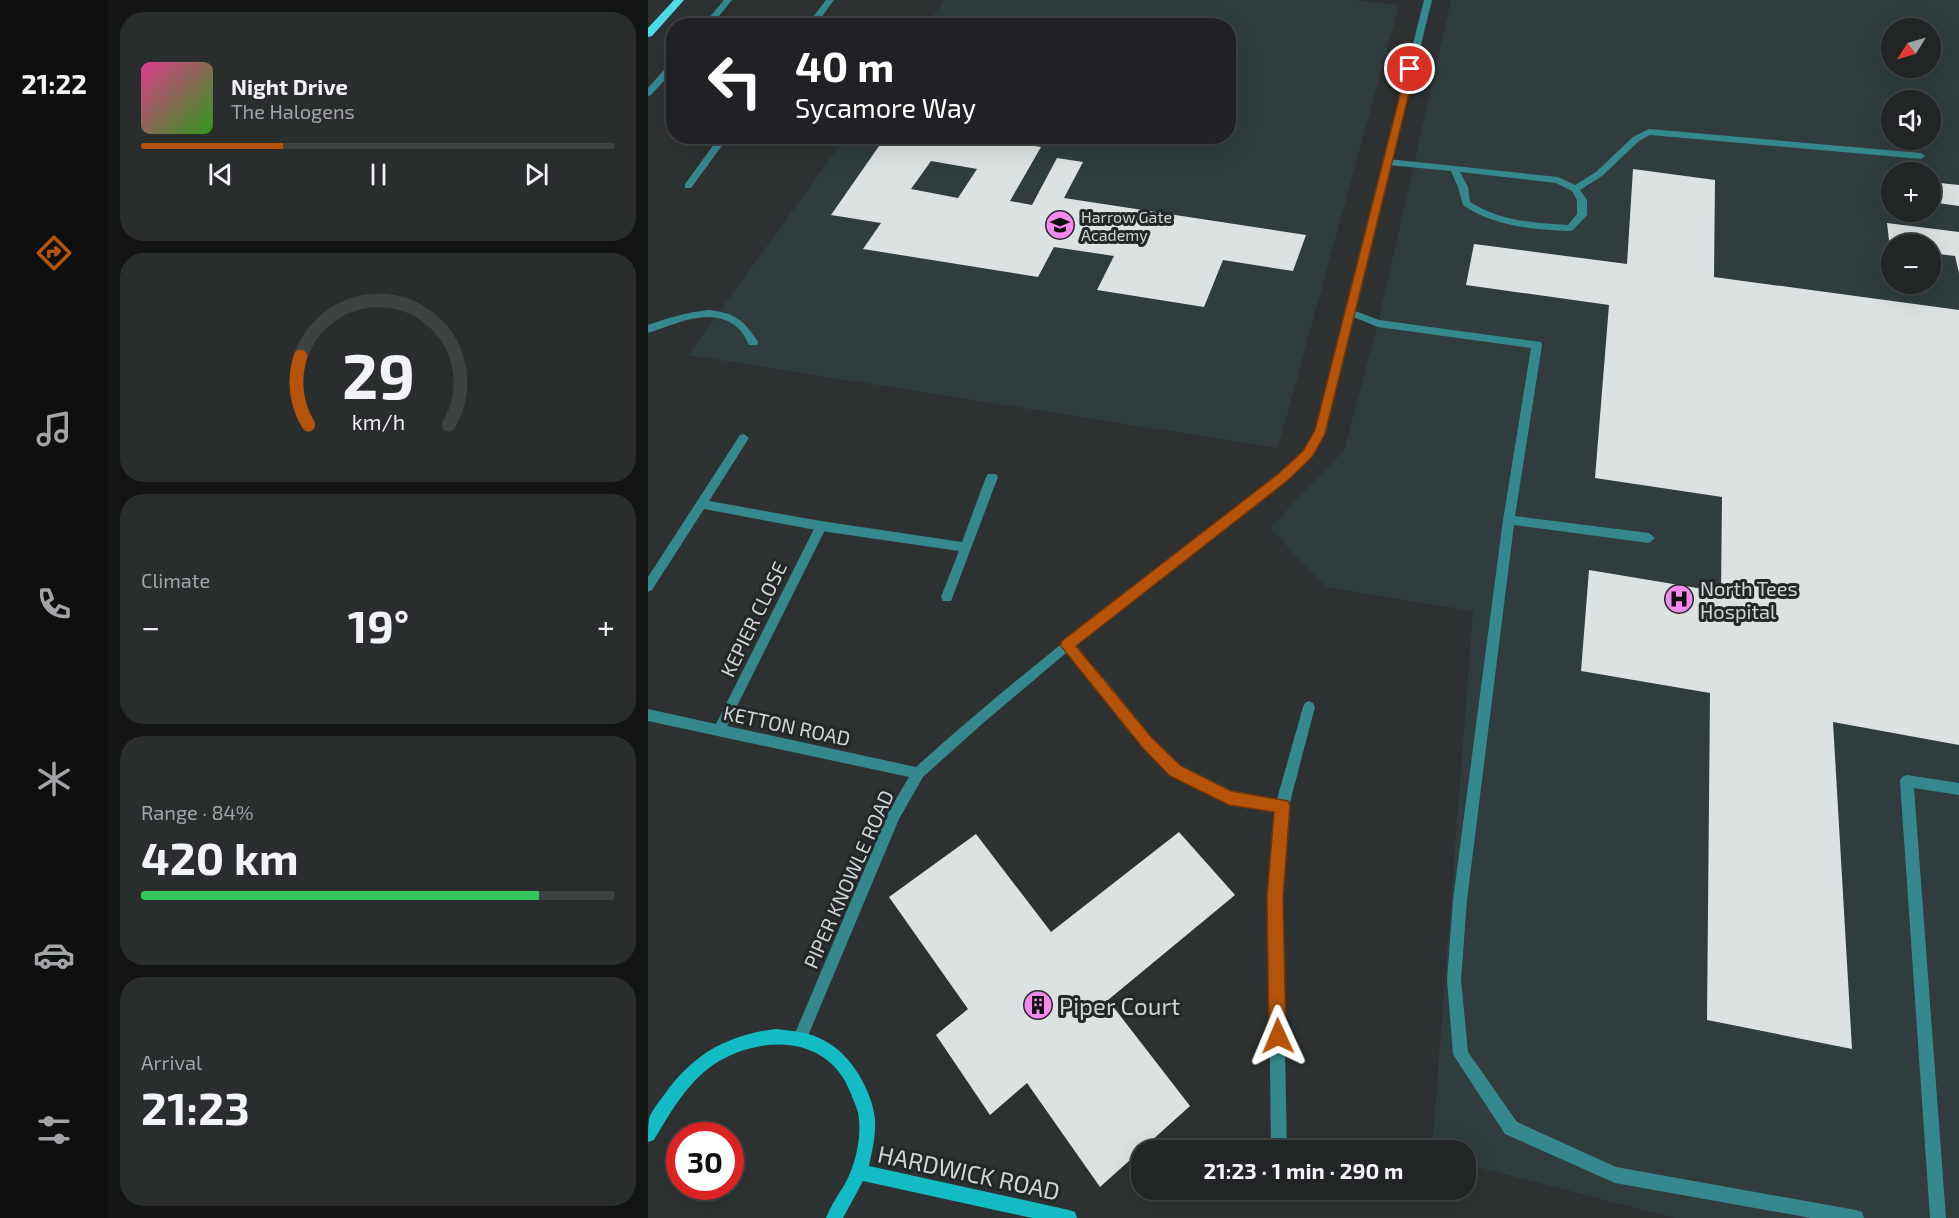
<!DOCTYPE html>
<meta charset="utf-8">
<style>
:root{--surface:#222525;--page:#2a2d2d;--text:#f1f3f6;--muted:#a2a5a7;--line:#3f4242;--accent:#b45309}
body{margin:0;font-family:"Exo 2",sans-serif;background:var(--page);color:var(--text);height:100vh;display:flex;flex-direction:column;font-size:22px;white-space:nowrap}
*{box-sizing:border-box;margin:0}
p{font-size:20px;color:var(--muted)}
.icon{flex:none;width:33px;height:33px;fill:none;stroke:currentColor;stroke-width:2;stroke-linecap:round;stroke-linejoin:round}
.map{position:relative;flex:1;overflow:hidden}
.sheet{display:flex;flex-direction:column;gap:12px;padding:12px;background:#131414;width:540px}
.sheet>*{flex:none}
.banner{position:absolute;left:18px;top:18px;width:570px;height:126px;border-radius:24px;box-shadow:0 6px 24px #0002,0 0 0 2px var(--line);background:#202124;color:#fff;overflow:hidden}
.needle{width:39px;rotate:233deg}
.buttons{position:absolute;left:1233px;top:18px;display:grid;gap:12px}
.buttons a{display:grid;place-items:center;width:60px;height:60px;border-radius:50%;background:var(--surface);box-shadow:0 6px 24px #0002,0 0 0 2px var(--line);font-size:30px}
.speed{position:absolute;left:18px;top:1122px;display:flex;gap:12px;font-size:30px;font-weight:700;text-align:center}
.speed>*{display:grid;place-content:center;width:78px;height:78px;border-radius:50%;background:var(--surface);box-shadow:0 6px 24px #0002,0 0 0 2px var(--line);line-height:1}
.speed .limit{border:9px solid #d22;background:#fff;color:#111}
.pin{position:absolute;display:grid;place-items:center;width:51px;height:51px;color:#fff;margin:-26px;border:3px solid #fff;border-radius:50%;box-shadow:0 2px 6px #0007}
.me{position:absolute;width:66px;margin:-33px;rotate:359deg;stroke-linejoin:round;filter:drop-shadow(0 0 4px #0008)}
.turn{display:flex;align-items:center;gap:21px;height:126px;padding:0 30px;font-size:27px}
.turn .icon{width:78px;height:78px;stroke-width:2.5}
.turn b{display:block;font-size:42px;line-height:51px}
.big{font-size:45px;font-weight:700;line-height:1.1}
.sheet .card{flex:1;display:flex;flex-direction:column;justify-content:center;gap:9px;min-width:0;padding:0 21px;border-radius:24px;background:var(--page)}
.sheet .dial{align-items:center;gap:0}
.dial svg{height:156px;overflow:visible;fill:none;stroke:var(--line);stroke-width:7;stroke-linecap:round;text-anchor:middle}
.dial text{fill:var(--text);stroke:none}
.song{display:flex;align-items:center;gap:18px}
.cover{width:72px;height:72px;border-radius:9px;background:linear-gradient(135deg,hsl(330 70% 55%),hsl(110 70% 35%))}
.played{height:6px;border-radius:3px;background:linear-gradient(90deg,var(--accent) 30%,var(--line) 30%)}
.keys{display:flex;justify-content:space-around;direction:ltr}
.heat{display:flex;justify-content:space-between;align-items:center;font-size:33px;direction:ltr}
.charge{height:9px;border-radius:4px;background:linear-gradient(90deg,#34c759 84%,var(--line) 0)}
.trip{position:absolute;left:483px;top:1140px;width:345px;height:60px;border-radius:24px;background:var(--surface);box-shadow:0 6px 24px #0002,0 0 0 2px var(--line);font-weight:700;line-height:60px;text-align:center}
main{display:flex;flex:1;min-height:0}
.tab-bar{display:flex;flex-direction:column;width:108px;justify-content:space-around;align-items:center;background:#0e0f0f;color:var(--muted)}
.tab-bar .icon{width:42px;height:42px}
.tab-bar .on{color:var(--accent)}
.tab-bar b{font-size:27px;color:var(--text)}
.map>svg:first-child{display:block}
.built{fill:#303c3d;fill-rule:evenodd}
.building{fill:#dce2e2;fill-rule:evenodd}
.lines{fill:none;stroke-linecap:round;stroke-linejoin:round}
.lane{fill:#35898e;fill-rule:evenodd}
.street{fill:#35898e;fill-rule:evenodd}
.secondary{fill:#13bbc4;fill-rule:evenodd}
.primary{fill:#4ddde6;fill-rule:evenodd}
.route{fill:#b45309;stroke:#753606;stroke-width:1.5}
.labels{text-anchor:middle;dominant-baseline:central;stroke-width:6;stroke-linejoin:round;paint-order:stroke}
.far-poi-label{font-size:16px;fill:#d2d5d5;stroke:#232727;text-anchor:start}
.poi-label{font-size:20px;fill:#d2d5d5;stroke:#232727;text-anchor:start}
.street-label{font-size:20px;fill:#d2d5d5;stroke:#232727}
.near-poi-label{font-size:24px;fill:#d2d5d5;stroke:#232727;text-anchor:start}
.near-street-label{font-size:24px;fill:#d2d5d5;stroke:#232727}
</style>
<main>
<nav class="tab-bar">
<b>21:22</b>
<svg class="icon on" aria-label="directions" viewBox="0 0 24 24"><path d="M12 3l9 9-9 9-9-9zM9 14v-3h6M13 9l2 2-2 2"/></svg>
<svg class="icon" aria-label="music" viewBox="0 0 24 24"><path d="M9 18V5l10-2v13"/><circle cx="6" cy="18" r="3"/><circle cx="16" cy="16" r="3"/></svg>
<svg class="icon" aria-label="phone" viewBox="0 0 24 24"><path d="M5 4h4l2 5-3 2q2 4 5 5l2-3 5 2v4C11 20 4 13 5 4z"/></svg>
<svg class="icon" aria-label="climate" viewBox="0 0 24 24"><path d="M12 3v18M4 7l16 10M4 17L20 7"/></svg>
<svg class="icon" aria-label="car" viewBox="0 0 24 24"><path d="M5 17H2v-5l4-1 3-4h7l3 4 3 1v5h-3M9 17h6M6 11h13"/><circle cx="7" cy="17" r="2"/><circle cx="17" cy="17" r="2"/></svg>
<svg class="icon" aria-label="filters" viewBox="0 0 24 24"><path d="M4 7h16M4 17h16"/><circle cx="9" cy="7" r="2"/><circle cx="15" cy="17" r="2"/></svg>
</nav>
<section class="sheet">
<div class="card">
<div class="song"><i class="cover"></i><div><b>Night Drive</b><p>The Halogens</p></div></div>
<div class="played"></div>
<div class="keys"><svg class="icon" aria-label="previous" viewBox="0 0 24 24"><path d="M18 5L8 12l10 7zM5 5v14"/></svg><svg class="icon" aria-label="pause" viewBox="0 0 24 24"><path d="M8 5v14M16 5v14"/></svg><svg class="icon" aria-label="next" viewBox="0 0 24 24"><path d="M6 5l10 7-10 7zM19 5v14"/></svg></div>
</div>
<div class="card dial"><svg viewBox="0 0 100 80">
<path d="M14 69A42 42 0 1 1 86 69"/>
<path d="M14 69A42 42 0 0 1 10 34" stroke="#b45309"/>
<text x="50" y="56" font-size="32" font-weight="700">29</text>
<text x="50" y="72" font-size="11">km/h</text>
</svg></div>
<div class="card"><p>Climate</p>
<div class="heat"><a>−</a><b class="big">19°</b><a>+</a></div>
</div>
<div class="card"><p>Range · 84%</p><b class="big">420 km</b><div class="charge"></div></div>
<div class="card"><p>Arrival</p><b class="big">21:23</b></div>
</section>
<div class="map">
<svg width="1311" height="1218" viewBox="0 0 1311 1218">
<rect width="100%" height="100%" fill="#2d3131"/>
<g class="built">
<polygon points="297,0 705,0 751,5 630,448 40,355 198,137 580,136 580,26 278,25"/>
<path d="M 803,0 L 1311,0 L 1311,1218 L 1026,1218 L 818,1164 L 818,1150 L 784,1150 L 825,611 L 678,587 L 622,528 L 696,450 L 730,323 ZM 1244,28 L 1282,28 L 1282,68 L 1244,68 ZM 1244,100 L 1282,100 L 1282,140 L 1244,140 ZM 1244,172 L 1282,172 L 1282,212 L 1244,212 ZM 1244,244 L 1282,244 L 1282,284 L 1244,284 Z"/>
</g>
<g class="building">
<path d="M 238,136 L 323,136 L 393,147 L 362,201 L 384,205 L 409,158 L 435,162 L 416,198 L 658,235 L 645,271 L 575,260 L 556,307 L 449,290 L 466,256 L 406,247 L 390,277 L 215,249 L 233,223 L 183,215 ZM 283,161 L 329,169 L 310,198 L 263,189 Z"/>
<polygon points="985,169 1067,180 1066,277 1311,310 1311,745 1185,722 1204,1049 1059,1020 1062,693 933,671 941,570 1073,592 1074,497 947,478 961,305 818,285 826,244 979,264"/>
<polygon points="1282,182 1311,185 1311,206 1282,202"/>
<polygon points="1239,223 1311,232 1311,273 1307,256 1282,253 1282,244 1244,244 1242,249"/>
<polygon points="531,832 587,895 460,1000 542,1106 452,1187 379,1083 342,1115 288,1035 320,1009 241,897 328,834 403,932"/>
</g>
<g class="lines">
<g class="lane">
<polygon points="178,0 186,0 167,26 158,26"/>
<path d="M 1001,129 L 1273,153 L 1277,156 L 1273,159 L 1002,135 L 991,141 L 954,176 L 932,190 L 939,200 L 939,215 L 925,230 L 922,231 C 884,229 847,227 815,205 L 810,187 L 803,171 L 740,165 L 736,162 L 740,159 L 910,177 L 927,185 L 948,172 L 985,137 ZM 812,172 L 908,183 L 924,191 L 929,200 L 929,214 L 920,225 C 885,223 852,221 822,202 L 820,187 Z"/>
<polygon points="72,136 81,136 43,188 37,188 37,184"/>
<polygon points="702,309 731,320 893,342 894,345 867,516 1001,533 1007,538 1001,543 866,525 819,900 813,980 820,1052 869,1122 968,1167 1208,1210 1214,1212 1216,1218 1163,1218 967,1183 857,1134 808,1059 805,1054 799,980 805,900 855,520 883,348 730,327 698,314 698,310"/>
<path d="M 61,310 C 87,313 96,320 110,342 L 109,345 L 101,345 C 98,339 95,333 91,329 C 66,304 27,324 0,333 L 0,325 C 20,318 39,312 61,310 Z"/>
<polygon points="96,434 101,438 61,501 173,521 314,542 338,477 340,474 348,474 350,477 303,601 295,601 293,597 311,551 173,531 56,509 4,590 0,592 0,577 92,435"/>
<polygon points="1259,775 1311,783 1311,795 1266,788 1298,1218 1282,1218 1252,781 1254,777"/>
</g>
<g class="street">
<polygon points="76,0 84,0 63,26 54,26"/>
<path d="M 776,0 L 784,0 L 678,431 L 663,457 L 639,480 L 427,646 L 459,682 L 504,738 L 532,767 L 583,792 L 629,799 L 655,707 L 657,703 L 661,701 L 665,703 L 667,707 L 641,806 L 634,898 L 639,1150 L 623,1150 L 620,898 L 627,811 L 581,804 L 522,775 L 494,746 L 451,690 L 418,653 L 334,724 L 275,777 L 251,819 L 157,1043 L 152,1045 L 147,1043 L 145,1038 L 241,811 L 261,777 L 0,721 L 0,709 L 68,724 L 169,523 L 173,521 L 179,526 L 79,726 L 268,767 C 384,663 508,569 631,474 L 655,451 L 668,430 Z"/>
<polygon points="23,62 26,62 26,70 3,95 0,96 0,88"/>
</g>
<path class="secondary" d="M 128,1029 C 145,1031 162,1032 177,1041 C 203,1054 225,1092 227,1120 C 228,1135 224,1152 221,1166 L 421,1210 L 427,1212 L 429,1218 L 384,1218 L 215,1181 L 195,1218 L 178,1218 C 183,1205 191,1194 198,1182 C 207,1165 213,1140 211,1120 C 211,1111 206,1102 203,1094 C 181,1034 112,1034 65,1065 C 39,1083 22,1113 6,1140 L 0,1142 C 0,1135 0,1125 1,1119 C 3,1111 11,1102 16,1095 C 45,1054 79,1035 128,1029 Z"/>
<polygon class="primary" points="26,0 36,0 4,36 0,37 0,28"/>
</g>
<polygon class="route" points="759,67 767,69 677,434 664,457 639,481 428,646 504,738 533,766 583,791 640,801 642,806 635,898 638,1036 636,1042 630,1044 624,1042 621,1036 619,898 626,812 581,805 522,776 494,747 412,645 414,641 630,474 655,451 667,430"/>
<defs>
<g id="school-disc" transform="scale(1.5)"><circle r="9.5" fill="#f689ee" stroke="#232727"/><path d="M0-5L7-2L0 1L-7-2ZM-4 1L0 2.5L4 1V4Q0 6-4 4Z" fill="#111"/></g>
<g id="hospital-disc" transform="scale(1.5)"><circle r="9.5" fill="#f689ee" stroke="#232727"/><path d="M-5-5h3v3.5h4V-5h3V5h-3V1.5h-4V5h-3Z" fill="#111"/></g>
<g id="building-disc" transform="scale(1.5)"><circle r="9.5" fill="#f689ee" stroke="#232727"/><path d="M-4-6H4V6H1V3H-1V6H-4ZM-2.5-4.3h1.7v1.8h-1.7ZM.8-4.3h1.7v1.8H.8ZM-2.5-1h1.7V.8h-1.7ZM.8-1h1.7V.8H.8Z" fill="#111"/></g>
</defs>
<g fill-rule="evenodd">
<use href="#school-disc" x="412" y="225"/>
<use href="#hospital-disc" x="1031" y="599"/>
<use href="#building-disc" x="390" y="1005"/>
</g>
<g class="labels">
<g class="far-poi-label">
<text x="433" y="216">Harrow Gate<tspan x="433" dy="18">Academy</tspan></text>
</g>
<g class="poi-label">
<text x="1052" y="588">North Tees<tspan x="1052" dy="23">Hospital</tspan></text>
</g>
<g class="street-label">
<text transform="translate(105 619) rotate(-64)">KEPIER CLOSE</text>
<text transform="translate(139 725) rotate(12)">KETTON ROAD</text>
<text transform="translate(200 879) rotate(-66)">PIPER KNOWLE ROAD</text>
</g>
<g class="near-poi-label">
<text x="411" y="1005">Piper Court</text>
</g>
<g class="near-street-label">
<text transform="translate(321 1172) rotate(12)">HARDWICK ROAD</text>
</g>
</g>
</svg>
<div class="buttons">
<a><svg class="needle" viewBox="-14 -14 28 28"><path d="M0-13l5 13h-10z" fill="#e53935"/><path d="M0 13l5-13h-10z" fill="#a2a5a7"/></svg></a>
<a><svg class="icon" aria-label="sound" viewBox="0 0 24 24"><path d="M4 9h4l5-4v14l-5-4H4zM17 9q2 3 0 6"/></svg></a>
<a>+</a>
<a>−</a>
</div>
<div class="speed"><div class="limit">30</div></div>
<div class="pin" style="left:762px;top:69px;background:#d93025"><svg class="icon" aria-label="arrive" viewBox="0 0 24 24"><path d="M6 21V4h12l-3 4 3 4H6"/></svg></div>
<svg class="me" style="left:630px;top:1036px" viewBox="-20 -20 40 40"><path d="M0-17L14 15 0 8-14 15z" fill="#b45309" stroke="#fff" stroke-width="4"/></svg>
<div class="trip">21:23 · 1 min · 290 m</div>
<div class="banner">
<div class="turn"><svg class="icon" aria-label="left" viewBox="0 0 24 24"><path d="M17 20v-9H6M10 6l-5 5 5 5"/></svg><div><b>40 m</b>Sycamore Way</div></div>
</div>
</div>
</main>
